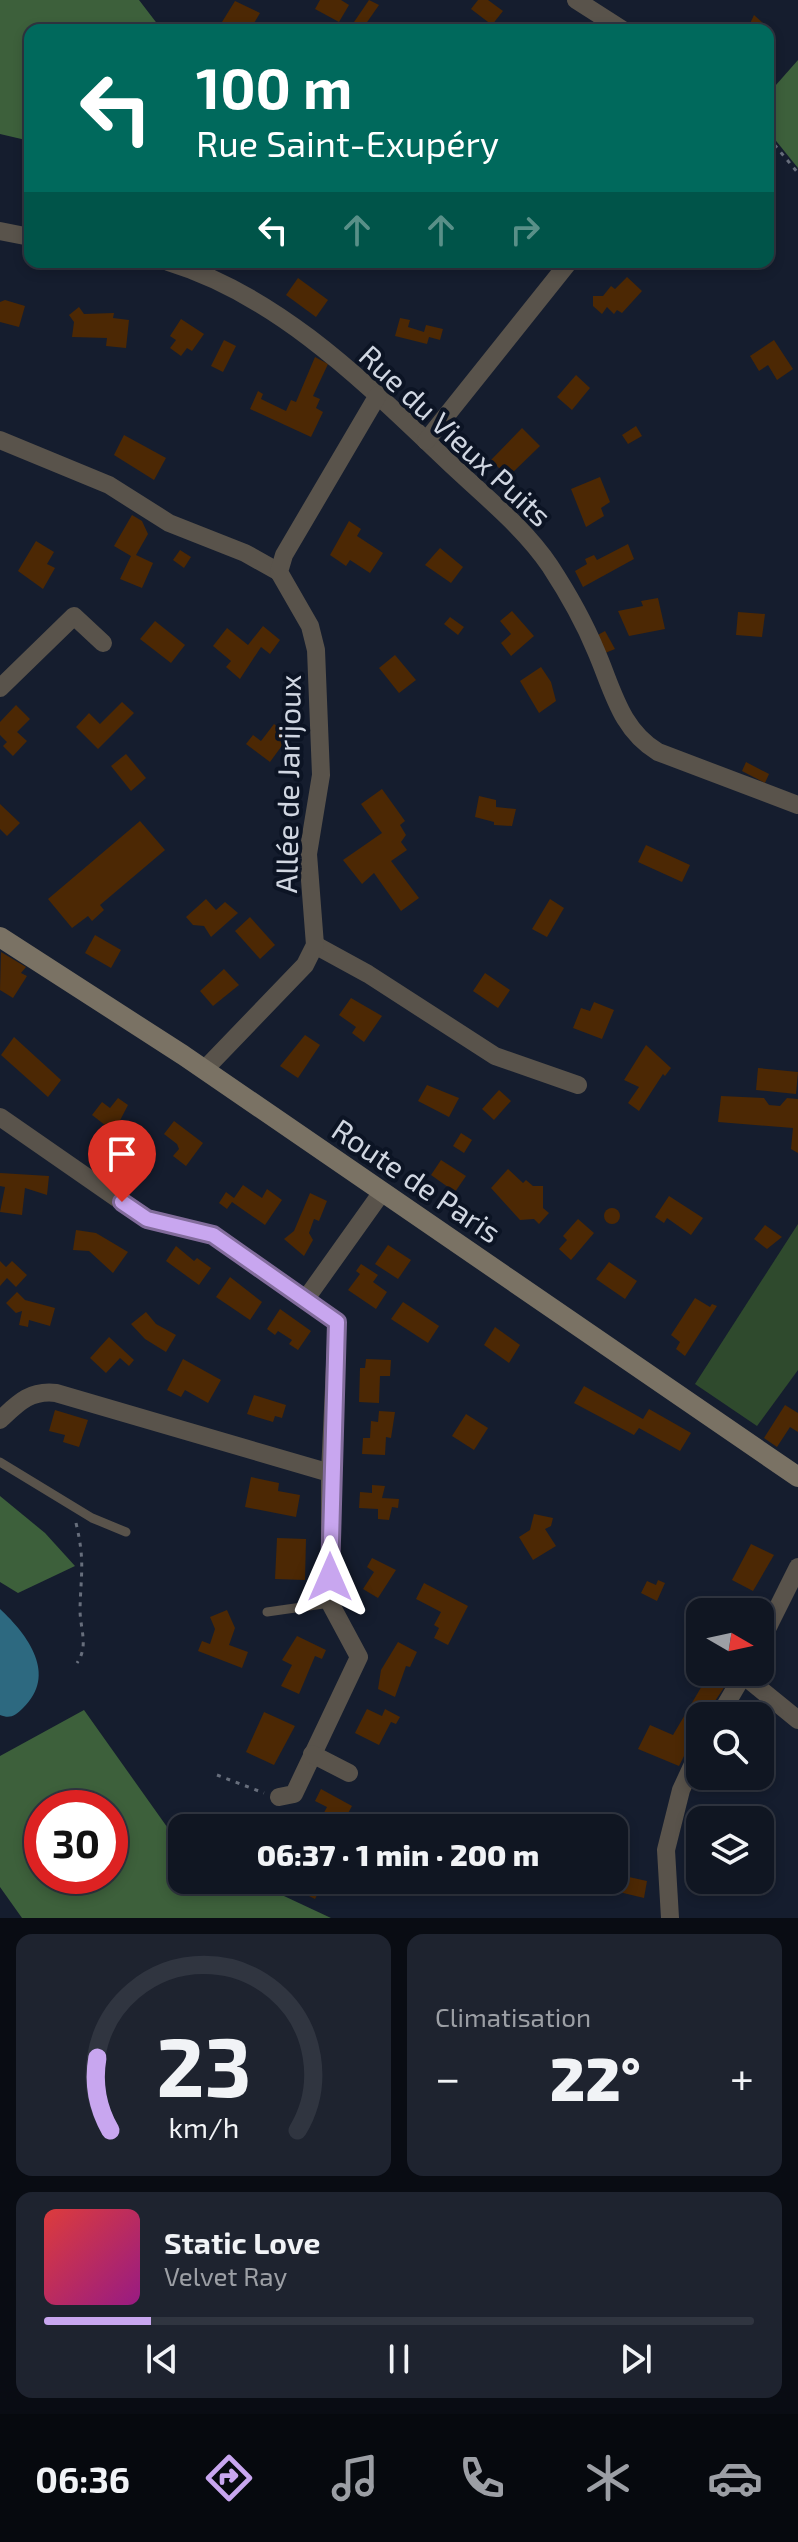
<!DOCTYPE html>
<html lang="fr">
<meta charset="utf-8">
<style>
:root{--surface:#101622;--page:#1e232f;--text:#f1f3f6;--muted:#9c9fa5;--line:#303540;--accent:#c8a6ef}
body{margin:0;font-family:"Exo 2",sans-serif;background:var(--page);color:var(--text);height:100vh;display:flex;flex-direction:column;font-size:30px;white-space:nowrap}
*{box-sizing:border-box;margin:0}
p{font-size:26px;color:var(--muted)}
.icon{flex:none;width:44px;height:44px;fill:none;stroke:currentColor;stroke-width:2;stroke-linecap:round;stroke-linejoin:round}
.map{position:relative;height:1918px;overflow:hidden}
.sheet{display:flex;flex-direction:column;gap:16px;padding:16px;background:#090c13;flex:1}
.sheet>*{flex:none}
.top-card{position:absolute;left:24px;top:24px;width:750px;height:244px;border-radius:16px;box-shadow:0 4px 12px #0003,0 0 0 2px var(--line);background:#00695c;color:#fff;overflow:hidden}
.needle{width:52px;rotate:99deg}
.controls{position:absolute;left:686px;top:1598px;display:grid;gap:16px}
.controls a{display:grid;place-items:center;width:88px;height:88px;border-radius:16px;background:var(--surface);box-shadow:0 4px 12px #0003,0 0 0 2px var(--line);font-size:40px}
.speed{position:absolute;left:24px;top:1790px;display:flex;gap:16px;font-size:40px;font-weight:700;text-align:center}
.speed>*{display:grid;place-content:center;width:104px;height:104px;border-radius:50%;background:var(--surface);box-shadow:0 4px 12px #0003,0 0 0 2px var(--line);line-height:1}
.speed .limit{border:12px solid #d22;background:#fff;color:#111}
.pin{position:absolute;display:grid;place-items:center;width:68px;height:68px;color:#fff;margin:-82px -34px;border-radius:50% 50% 50% 0;rotate:-45deg;box-shadow:0 0 8px #0007}
.pin .icon{rotate:45deg}
.me{position:absolute;width:88px;margin:-44px;rotate:0deg;stroke-linejoin:round;filter:drop-shadow(0 0 6px #0008)}
.turn{display:flex;align-items:center;gap:28px;height:168px;padding:0 40px;font-size:36px}
.turn .icon{width:104px;height:104px;stroke-width:2.5}
.turn b{display:block;font-size:56px;line-height:68px}
.lanes{display:flex;align-items:center;height:76px;padding:0 40px;background:#0003;justify-content:center;gap:40px;direction:ltr}
.lanes .off{opacity:.35}
.big{font-size:60px;font-weight:800;line-height:1.1}
.sheet .card{flex:1;display:flex;flex-direction:column;justify-content:center;gap:12px;min-width:0;padding:0 28px;border-radius:16px;background:var(--page)}
.sheet .dial{align-items:center;gap:0}
.dial svg{height:208px;overflow:visible;fill:none;stroke:var(--line);stroke-width:7;stroke-linecap:round;text-anchor:middle}
.dial text{fill:var(--text);stroke:none}
.song{display:flex;align-items:center;gap:24px}
.cover{width:96px;height:96px;border-radius:12px;background:linear-gradient(135deg,hsl(0 70% 55%),hsl(310 70% 35%))}
.played{height:8px;border-radius:4px;background:linear-gradient(90deg,var(--accent) 15%,var(--line) 15%)}
.keys{display:flex;justify-content:space-around;direction:ltr}
.heat{display:flex;justify-content:space-between;align-items:center;font-size:44px;direction:ltr}
.sheet .tiles{flex:1;display:grid;gap:16px;grid-template-columns:1fr 1fr}
.card:last-child{grid-column:span 2}
.trip{position:absolute;left:168px;top:1814px;width:460px;height:80px;border-radius:16px;background:var(--surface);box-shadow:0 4px 12px #0003,0 0 0 2px var(--line);font-weight:800;line-height:80px;text-align:center}
.tabs{display:flex;height:128px;justify-content:space-around;align-items:center;background:#06090e;color:var(--muted)}
.tabs .icon{width:56px;height:56px}
.tabs .selected{color:var(--accent)}
.tabs b{font-size:36px;color:var(--text)}
.map>svg:first-child{display:block}
.green{fill:#2f4a2d}
.forest{fill:#3d603b;fill-rule:evenodd}
.water{fill:#2d6980}
.building{fill:#4c2804}
.lines{fill:none;stroke-linecap:round;stroke-linejoin:round}
.path{stroke:#676e7c;stroke-width:3;stroke-dasharray:4 6;stroke-linecap:butt}
.lane{stroke:#59534b;stroke-width:9}
.street{stroke:#59534b;stroke-width:18}
.secondary{stroke:#7a7264;stroke-width:20}
.route-casing{stroke:#826c9b;stroke-width:20}
.route{stroke:#c8a6ef;stroke-width:14}
.labels{text-anchor:middle;dominant-baseline:central;stroke-width:8;stroke-linejoin:round;paint-order:stroke}
.street-label{font-size:30px;fill:#d1d7e2;stroke:#0c1424}
</style>
<div class="map">
<svg width="798" height="1918" viewBox="0 0 798 1918">
<rect width="100%" height="100%" fill="#151d2e"/>
<polygon class="green" points="798,1224 798,1370 757,1426 695,1384"/>
<g class="forest">
<polygon points="0,0 139,0 162,30 30,30 30,141 0,134"/>
<polygon points="798,60 798,168 768,131 768,94"/>
<polygon points="0,1496 45,1533 75,1566 18,1593 0,1582"/>
<path d="M 84,1710 L 182,1848 L 182,1880 L 250,1880 L 331,1918 L 22,1918 L 0,1887 L 0,1756 ZM 42,1808 L 110,1808 L 110,1876 L 42,1876 Z"/>
</g>
<path class="water" d="M 0,1609 C 28,1635 58,1675 23,1708 C 15,1716 10,1719 0,1715 Z"/>
<g class="building">
<polygon points="320,0 341,0 349,5 339,22 315,9"/>
<polygon points="369,0 379,5 363,28 354,22"/>
<polygon points="478,0 488,0 503,11 492,25 471,9"/>
<polygon points="235,1 260,13 250,30 239,24 235,30 222,22"/>
<polygon points="754,15 772,31 768,36 768,30 747,30"/>
<polygon points="627,277 642,291 622,313 617,310 614,314 607,307 602,314 593,306 593,296 603,296 611,286 615,289"/>
<polygon points="298,278 328,300 316,317 286,295"/>
<polygon points="5,300 25,306 19,327 0,322 0,302"/>
<polygon points="79,307 84,314 114,313 113,318 129,320 126,348 106,346 107,338 72,337 74,322 69,315"/>
<polygon points="400,318 410,320 408,327 424,332 426,325 443,329 440,340 429,337 427,344 395,336"/>
<polygon points="181,319 204,334 192,351 187,348 181,356 170,348 176,340 170,336"/>
<polygon points="224,340 236,346 223,372 211,366"/>
<polygon points="774,340 793,369 777,380 768,365 759,371 750,356"/>
<polygon points="315,357 328,364 313,396 320,399 316,408 323,412 311,437 250,409 258,391 263,394 261,399 286,411 291,400 296,402"/>
<polygon points="576,375 590,388 572,410 557,397"/>
<polygon points="636,426 642,436 628,444 622,435"/>
<polygon points="522,428 540,446 508,477 491,460"/>
<polygon points="124,435 166,458 154,480 114,455"/>
<polygon points="600,477 610,502 601,508 604,516 586,527 571,489"/>
<polygon points="132,515 142,521 148,534 136,555 153,563 142,588 120,579 131,556 114,546"/>
<polygon points="349,521 361,529 357,536 383,553 370,573 350,560 346,566 330,555"/>
<polygon points="36,541 54,552 47,564 55,568 43,589 18,571"/>
<polygon points="628,544 634,559 583,587 575,571 587,564 585,559 594,555 597,560"/>
<polygon points="440,548 463,567 451,583 425,565"/>
<polygon points="180,550 191,557 184,568 173,560"/>
<polygon points="658,598 665,629 629,636 618,611 643,606 641,601"/>
<polygon points="512,611 534,636 511,656 501,643 511,634 500,621"/>
<polygon points="738,612 765,614 762,637 736,635"/>
<polygon points="450,617 464,627 458,635 444,624"/>
<polygon points="155,621 185,645 171,663 140,639"/>
<polygon points="263,626 280,640 270,654 261,647 240,679 226,667 231,661 213,646 227,628 248,645"/>
<polygon points="605,631 615,649 605,653 596,636"/>
<polygon points="395,655 416,680 399,693 379,668"/>
<polygon points="541,667 551,682 556,701 539,713 520,681"/>
<polygon points="122,702 134,713 98,749 76,727 89,713 100,724"/>
<polygon points="16,705 30,719 17,732 27,741 13,756 3,746 7,742 0,735 0,722"/>
<polygon points="274,724 289,736 270,762 246,744 253,735 261,741"/>
<polygon points="126,754 146,778 131,791 111,766"/>
<polygon points="746,762 769,774 765,783 742,771"/>
<polygon points="382,789 405,821 400,825 406,835 401,842 407,850 391,861 419,898 401,911 374,873 362,884 343,860 382,833 361,804"/>
<polygon points="479,796 496,800 496,807 516,809 512,826 494,825 494,822 475,817"/>
<polygon points="0,804 20,823 7,836 0,829"/>
<polygon points="140,821 165,850 100,905 104,910 92,921 88,916 72,928 48,899"/>
<polygon points="646,845 690,865 682,882 638,862"/>
<polygon points="206,899 216,910 225,902 238,913 211,937 204,926 193,925 186,917"/>
<polygon points="550,899 564,908 547,937 532,929"/>
<polygon points="250,917 275,945 260,959 235,931"/>
<polygon points="95,935 121,950 111,968 85,953"/>
<polygon points="1,952 26,967 21,973 27,976 13,998 0,990"/>
<polygon points="224,969 239,985 213,1006 200,991"/>
<polygon points="485,973 510,990 498,1008 473,991"/>
<polygon points="351,998 382,1016 364,1042 352,1033 356,1027 339,1015"/>
<polygon points="594,1002 614,1010 602,1039 573,1028 581,1008 590,1011"/>
<polygon points="305,1035 320,1045 298,1078 280,1066"/>
<polygon points="14,1037 61,1080 48,1097 1,1055"/>
<polygon points="646,1045 671,1068 665,1076 663,1074 639,1111 628,1103 639,1087 624,1080"/>
<polygon points="758,1068 798,1072 796,1094 756,1090"/>
<polygon points="427,1085 459,1098 449,1117 418,1101"/>
<polygon points="499,1090 511,1101 494,1120 482,1109"/>
<polygon points="721,1096 764,1098 769,1105 780,1106 787,1098 798,1099 798,1153 791,1149 793,1128 718,1122"/>
<polygon points="118,1098 128,1105 114,1132 92,1115 102,1102 110,1108"/>
<polygon points="174,1121 203,1143 186,1166 173,1156 179,1149 177,1144 164,1134"/>
<polygon points="461,1133 472,1140 464,1153 453,1146"/>
<polygon points="441,1160 466,1176 455,1192 431,1175"/>
<polygon points="508,1169 523,1183 526,1180 533,1186 543,1186 543,1208 549,1213 539,1224 534,1219 520,1220 491,1188"/>
<polygon points="0,1173 49,1176 47,1195 25,1188 22,1215 0,1212 5,1187 0,1186"/>
<polygon points="243,1185 262,1198 267,1189 282,1200 265,1225 232,1202 227,1209 219,1203 226,1192 234,1198"/>
<polygon points="310,1193 327,1201 319,1221 314,1219 309,1233 313,1240 304,1256 284,1239 294,1231"/>
<polygon points="669,1196 703,1218 691,1235 667,1218 664,1223 655,1217"/>
<circle cx="612" cy="1216" r="8"/>
<polygon points="578,1219 594,1233 571,1260 559,1249 567,1240 563,1236"/>
<polygon points="765,1225 782,1237 767,1249 754,1239"/>
<polygon points="76,1230 96,1233 128,1252 113,1273 89,1251 73,1250"/>
<polygon points="388,1245 411,1260 398,1279 375,1264"/>
<polygon points="176,1246 194,1261 197,1258 211,1268 199,1285 166,1261"/>
<polygon points="0,1261 6,1267 12,1261 27,1275 16,1287 7,1278 0,1286"/>
<polygon points="609,1262 637,1281 625,1299 596,1279"/>
<polygon points="361,1264 378,1275 373,1282 387,1292 376,1309 348,1290 360,1274 356,1271"/>
<polygon points="230,1277 262,1302 250,1320 216,1297"/>
<polygon points="17,1292 25,1300 55,1308 50,1326 29,1320 28,1327 19,1325 22,1311 16,1313 6,1303"/>
<polygon points="695,1298 710,1307 712,1304 717,1306 685,1356 676,1349 680,1342 671,1335"/>
<polygon points="403,1302 439,1326 428,1343 391,1319"/>
<polygon points="280,1309 311,1331 298,1350 289,1344 292,1340 278,1331 275,1335 267,1329"/>
<polygon points="146,1312 156,1324 176,1335 166,1352 145,1339 131,1324"/>
<polygon points="495,1327 520,1345 509,1363 484,1345"/>
<polygon points="109,1337 134,1360 129,1366 120,1358 106,1373 90,1358"/>
<polygon points="183,1359 221,1380 208,1403 185,1390 181,1397 167,1390"/>
<polygon points="366,1359 391,1360 390,1376 380,1376 379,1403 359,1402 360,1368 365,1368"/>
<polygon points="584,1386 643,1419 649,1409 691,1433 680,1451 639,1428 634,1435 574,1403"/>
<polygon points="254,1395 286,1405 282,1418 275,1416 273,1422 247,1414"/>
<polygon points="785,1405 798,1413 798,1432 790,1427 777,1447 764,1438"/>
<polygon points="55,1410 88,1420 79,1447 63,1442 65,1435 49,1431"/>
<polygon points="379,1411 395,1412 391,1438 386,1437 385,1455 362,1454 363,1438 370,1438 371,1421 378,1422"/>
<polygon points="466,1414 488,1428 474,1450 452,1436"/>
<polygon points="251,1477 279,1483 278,1491 300,1495 296,1517 245,1507"/>
<polygon points="372,1485 385,1486 382,1498 399,1499 398,1508 392,1507 389,1520 378,1519 378,1509 359,1508 360,1492 372,1493"/>
<polygon points="534,1514 553,1518 551,1526 545,1529 556,1546 533,1560 519,1537 530,1530"/>
<polygon points="277,1538 306,1539 305,1580 275,1579"/>
<polygon points="751,1544 774,1555 753,1591 732,1580"/>
<polygon points="372,1558 396,1570 378,1598 363,1589 374,1572 367,1567"/>
<polygon points="658,1580 665,1583 657,1601 641,1593 647,1581 656,1585"/>
<polygon points="424,1583 468,1606 448,1645 434,1638 439,1628 434,1625 441,1612 416,1599"/>
<polygon points="227,1610 235,1628 229,1645 248,1652 242,1668 198,1651 202,1641 210,1644 215,1629 210,1617"/>
<polygon points="297,1636 326,1650 322,1659 315,1656 299,1694 281,1686 292,1665 282,1660"/>
<polygon points="398,1642 417,1652 410,1667 406,1666 395,1697 378,1689 381,1670"/>
<polygon points="709,1674 725,1686 705,1716 700,1716 700,1724 679,1766 638,1749 650,1725 673,1735"/>
<polygon points="367,1709 382,1716 385,1709 400,1717 396,1724 391,1722 379,1745 355,1733"/>
<polygon points="264,1712 295,1726 274,1765 246,1752"/>
<polygon points="321,1789 352,1806 340,1828 316,1828 327,1807 315,1801"/>
<polygon points="246,1813 261,1825 259,1828 234,1828"/>
<polygon points="620,1875 647,1881 644,1898 615,1891"/>
<polygon points="300,1880 325,1880 315,1899 295,1889"/>
</g>
<g class="lines">
<g class="path">
<polyline points="768,137 798,173"/>
<path d="M 76,1523 C 85,1561 81,1572 80,1609 C 80,1629 89,1646 77,1663"/>
<polyline points="217,1775 264,1793"/>
</g>
<g class="lane">
<polyline points="0,1462 92,1518 126,1532"/>
<polyline points="267,1612 330,1603"/>
</g>
<g class="street">
<polyline points="576,0 623,30"/>
<polyline points="0,231 30,237"/>
<path d="M 168,262 C 283,297 371,389 457,470 C 489,500 525,529 550,566 C 567,592 584,622 596,651 C 613,690 620,729 658,752 L 798,805"/>
<polyline points="0,440 109,485 169,523 245,553 279,572"/>
<polyline points="426,441 569,262"/>
<polyline points="0,688 74,616 103,643"/>
<polyline points="315,945 368,974 495,1056 578,1085"/>
<polyline points="204,1070 305,965 315,945 308,854 321,775 316,650 310,626 279,572 284,555 378,395"/>
<polyline points="0,1117 147,1219 213,1235 337,1322 330,1473 330,1603 359,1657 294,1794 279,1797"/>
<polyline points="305,1300 382,1192"/>
<path d="M 0,1420 C 18,1403 30,1390 56,1393 L 330,1473"/>
<polyline points="760,1643 798,1567"/>
<polyline points="743,1675 798,1720"/>
<polyline points="719,1716 745,1672"/>
<polyline points="312,1754 349,1773"/>
<polyline points="670,1918 666,1850 681,1790 700,1749"/>
</g>
<polyline class="secondary" points="0,937 183,1055 798,1477"/>
</g>
<g class="lines">
<g class="route-casing">
<polyline id="route" points="122,1202 147,1219 213,1235 337,1322 330,1577"/>
</g>
<use href="#route" class="route"/>
</g>
<g class="labels">
<g class="street-label">
<text transform="translate(456 435) rotate(43)">Rue du Vieux Puits</text>
<text transform="translate(287 784) rotate(-89)">Allée de Jarijoux</text>
<text transform="translate(417 1180) rotate(34)">Route de Paris</text>
</g>
</g>
</svg>
<div class="controls">
<a><svg class="needle" viewBox="-14 -14 28 28"><path d="M0-13l5 13h-10z" fill="#e53935"/><path d="M0 13l5-13h-10z" fill="#9c9fa5"/></svg></a>
<a><svg class="icon" aria-label="search" viewBox="0 0 24 24"><circle cx="10" cy="10" r="6"/><path d="M15 15l6 6"/></svg></a>
<a><svg class="icon" aria-label="layers" viewBox="0 0 24 24"><path d="M12 4l9 5-9 5-9-5zM3 14l9 5 9-5"/></svg></a>
</div>
<div class="speed"><div class="limit">30</div></div>
<div class="pin" style="left:122px;top:1202px;background:#d93025"><svg class="icon" aria-label="arrive" viewBox="0 0 24 24"><path d="M6 21V4h12l-3 4 3 4H6"/></svg></div>
<svg class="me" style="left:330px;top:1577px" viewBox="-20 -20 40 40"><path d="M0-17L14 15 0 8-14 15z" fill="#c8a6ef" stroke="#fff" stroke-width="4"/></svg>
<div class="trip">06:37 · 1 min · 200 m</div>
<div class="top-card">
<div class="turn"><svg class="icon" aria-label="left" viewBox="0 0 24 24"><path d="M17 20v-9H6M10 6l-5 5 5 5"/></svg><div><b>100 m</b>Rue Saint-Exupéry</div></div>
<div class="lanes"><svg class="icon" aria-label="left" viewBox="0 0 24 24"><path d="M17 20v-9H6M10 6l-5 5 5 5"/></svg><svg class="icon off" aria-label="ahead" viewBox="0 0 24 24"><path d="M12 20V5M6 11l6-6 6 6"/></svg><svg class="icon off" aria-label="ahead" viewBox="0 0 24 24"><path d="M12 20V5M6 11l6-6 6 6"/></svg><svg class="icon off" aria-label="right" viewBox="0 0 24 24"><path d="M7 20v-9h11M14 6l5 5-5 5"/></svg></div>
</div>
</div>
<section class="sheet">
<div class="tiles">
<div class="card dial"><svg viewBox="0 0 100 80">
<path d="M14 69A42 42 0 1 1 86 69"/>
<path d="M14 69A42 42 0 0 1 9 41" stroke="#c8a6ef"/>
<text x="50" y="56" font-size="32" font-weight="700">23</text>
<text x="50" y="72" font-size="11">km/h</text>
</svg></div>
<div class="card"><p>Climatisation</p>
<div class="heat"><a>−</a><b class="big">22°</b><a>+</a></div>
</div>
<div class="card">
<div class="song"><i class="cover"></i><div><b>Static Love</b><p>Velvet Ray</p></div></div>
<div class="played"></div>
<div class="keys"><svg class="icon" aria-label="previous" viewBox="0 0 24 24"><path d="M18 5L8 12l10 7zM5 5v14"/></svg><svg class="icon" aria-label="pause" viewBox="0 0 24 24"><path d="M8 5v14M16 5v14"/></svg><svg class="icon" aria-label="next" viewBox="0 0 24 24"><path d="M6 5l10 7-10 7zM19 5v14"/></svg></div>
</div>
</div>
</section>
<nav class="tabs">
<b>06:36</b>
<svg class="icon selected" aria-label="directions" viewBox="0 0 24 24"><path d="M12 3l9 9-9 9-9-9zM9 14v-3h6M13 9l2 2-2 2"/></svg>
<svg class="icon" aria-label="music" viewBox="0 0 24 24"><path d="M9 18V5l10-2v13"/><circle cx="6" cy="18" r="3"/><circle cx="16" cy="16" r="3"/></svg>
<svg class="icon" aria-label="phone" viewBox="0 0 24 24"><path d="M5 4h4l2 5-3 2q2 4 5 5l2-3 5 2v4C11 20 4 13 5 4z"/></svg>
<svg class="icon" aria-label="climate" viewBox="0 0 24 24"><path d="M12 3v18M4 7l16 10M4 17L20 7"/></svg>
<svg class="icon" aria-label="car" viewBox="0 0 24 24"><path d="M5 17H2v-5l4-1 3-4h7l3 4 3 1v5h-3M9 17h6M6 11h13"/><circle cx="7" cy="17" r="2"/><circle cx="17" cy="17" r="2"/></svg>
</nav>
